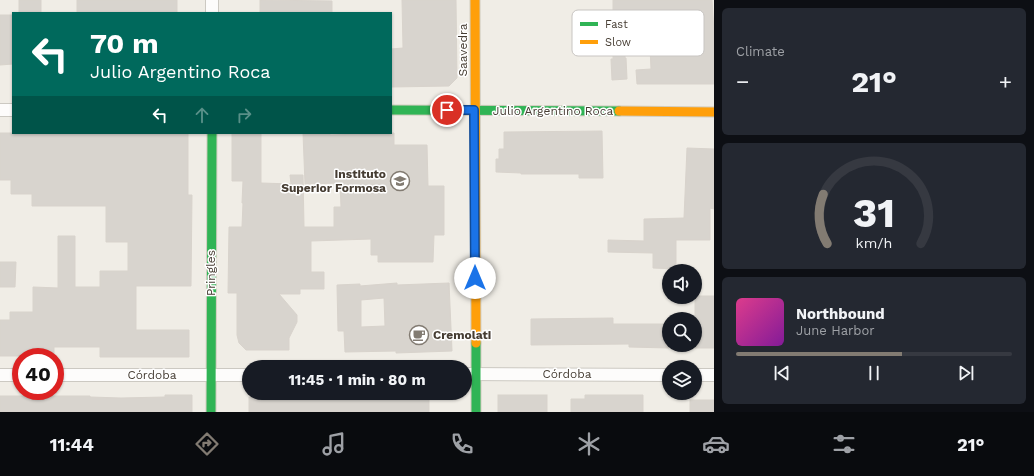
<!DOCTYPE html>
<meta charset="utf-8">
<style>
:root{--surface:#171b24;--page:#242831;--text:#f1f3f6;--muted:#9ea1a6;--line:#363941;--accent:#827b72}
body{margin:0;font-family:"Work Sans",sans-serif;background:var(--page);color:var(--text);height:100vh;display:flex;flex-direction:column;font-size:15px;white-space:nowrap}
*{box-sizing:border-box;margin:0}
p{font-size:13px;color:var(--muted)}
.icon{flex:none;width:22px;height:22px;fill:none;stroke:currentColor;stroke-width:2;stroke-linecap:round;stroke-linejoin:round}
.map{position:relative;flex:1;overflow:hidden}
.side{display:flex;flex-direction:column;gap:8px;padding:8px;background:#0d0f14;width:320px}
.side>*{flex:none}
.guide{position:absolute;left:12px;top:12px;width:380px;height:122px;border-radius:0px;box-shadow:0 1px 3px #0004;background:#00695c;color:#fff;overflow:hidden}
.fabs{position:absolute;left:662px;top:264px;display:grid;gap:8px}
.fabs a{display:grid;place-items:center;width:40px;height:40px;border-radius:50%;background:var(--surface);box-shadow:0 1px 3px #0004;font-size:20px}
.speed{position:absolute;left:12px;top:348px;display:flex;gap:8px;font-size:20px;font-weight:700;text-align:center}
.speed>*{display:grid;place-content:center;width:52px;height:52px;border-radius:50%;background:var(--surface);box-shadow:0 1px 3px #0004;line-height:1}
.speed .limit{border:6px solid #d22;background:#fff;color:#111}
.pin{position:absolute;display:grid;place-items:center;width:34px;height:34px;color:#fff;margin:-17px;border:2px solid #fff;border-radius:50%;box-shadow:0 1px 4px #0007}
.me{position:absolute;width:44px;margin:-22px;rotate:0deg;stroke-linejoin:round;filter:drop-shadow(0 0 3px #0008)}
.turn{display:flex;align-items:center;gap:14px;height:84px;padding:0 12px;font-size:18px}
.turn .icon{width:52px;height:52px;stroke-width:2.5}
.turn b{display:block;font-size:28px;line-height:34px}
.lanes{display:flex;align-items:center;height:38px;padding:0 12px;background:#0003;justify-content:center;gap:20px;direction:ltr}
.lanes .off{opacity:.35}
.big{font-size:30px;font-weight:700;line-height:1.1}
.side .widget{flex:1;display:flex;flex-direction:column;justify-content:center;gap:6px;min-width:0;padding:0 14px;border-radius:6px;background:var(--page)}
.side .dial{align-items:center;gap:0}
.dial svg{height:104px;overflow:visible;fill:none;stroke:var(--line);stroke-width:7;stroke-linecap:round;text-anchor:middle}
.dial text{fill:var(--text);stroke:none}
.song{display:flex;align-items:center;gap:12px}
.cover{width:48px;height:48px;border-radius:6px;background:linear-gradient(135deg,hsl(330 70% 55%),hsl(290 70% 35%))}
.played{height:4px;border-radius:2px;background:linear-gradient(90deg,var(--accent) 60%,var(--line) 60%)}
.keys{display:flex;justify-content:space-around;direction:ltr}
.heat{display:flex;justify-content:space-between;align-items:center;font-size:22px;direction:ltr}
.trip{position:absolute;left:242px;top:360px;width:230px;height:40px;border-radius:20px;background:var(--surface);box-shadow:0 1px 3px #0004;font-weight:700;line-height:40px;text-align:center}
.dock{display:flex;height:64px;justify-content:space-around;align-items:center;background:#090b0e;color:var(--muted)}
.dock .icon{width:28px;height:28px}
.dock .on{color:var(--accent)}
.dock b{font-size:18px;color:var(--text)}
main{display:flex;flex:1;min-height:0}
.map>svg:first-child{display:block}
.building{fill:#d8d4ce;stroke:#d8d3cc;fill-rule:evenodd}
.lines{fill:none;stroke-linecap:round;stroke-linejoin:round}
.street-casing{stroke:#ccc9c2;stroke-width:14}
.fast-casing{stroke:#d1ccbe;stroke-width:11}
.slow-casing{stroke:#d1ccbe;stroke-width:11}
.street{stroke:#fdfcfb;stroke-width:12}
.fast{stroke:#30b455;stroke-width:9}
.slow{stroke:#ff9f0a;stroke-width:9}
.route-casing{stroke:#114b97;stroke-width:10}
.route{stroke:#1a73e8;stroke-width:7}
.labels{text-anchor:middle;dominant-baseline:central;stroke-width:3;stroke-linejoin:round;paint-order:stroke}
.street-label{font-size:12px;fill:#463d33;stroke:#fff}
.poi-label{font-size:12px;font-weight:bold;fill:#463d33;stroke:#fff;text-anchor:end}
.key{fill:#fff;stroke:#c8c5c2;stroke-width:1}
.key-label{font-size:11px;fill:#463d33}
</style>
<main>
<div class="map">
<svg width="714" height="412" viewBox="0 0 714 412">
<rect width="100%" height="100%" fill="#f0ede6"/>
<g class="building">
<rect x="19" y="0" width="22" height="13"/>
<rect x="77" y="0" width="100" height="13"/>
<polygon points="260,0 332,1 332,13 260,13"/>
<polygon points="402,0 456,0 457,78 449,86 391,87 391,49 403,48"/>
<polygon points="613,0 712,0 714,32 714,84 637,84 636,70 651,69 649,25 625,27 625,58 626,58 627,79 612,80 611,59 613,59"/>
<polygon points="0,15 13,15 13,64 0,65"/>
<polygon points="602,131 603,178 579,178 579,174 521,174 521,173 496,172 496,159 499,159 499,149 504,149 504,132"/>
<polygon points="0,133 188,133 188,195 192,195 191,286 136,286 136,330 189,330 189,357 100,357 100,347 54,347 54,356 0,356 0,320 10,320 10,312 33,312 33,287 58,288 58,236 75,236 75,287 100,287 100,271 128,271 128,242 106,242 106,206 32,206 32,194 11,194 11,180 0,180"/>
<polygon points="232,133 261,133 261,183 291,184 290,175 303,175 304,227 334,227 334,207 341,207 340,183 305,184 303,133 330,133 330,135 394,133 394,145 427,145 428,186 444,186 444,235 434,235 433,262 378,262 378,255 371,255 371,239 311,241 311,272 324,272 324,289 300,289 300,294 279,294 297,315 297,322 289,338 289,350 246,350 239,343 237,335 237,293 228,293 229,227 242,227 243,203 242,203 243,181 232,181"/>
<polygon points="687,148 714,149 714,209 710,208 710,240 676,240 676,269 653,268 653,253 608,252 608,240 644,241 644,219 684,218"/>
<polygon points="0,262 16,262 15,287 0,287"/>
<path d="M 397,283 L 397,285 L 449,283 L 452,351 L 396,353 L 396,351 L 345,352 L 344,331 L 338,331 L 337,285 L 360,284 L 360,286 ZM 384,298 L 385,326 L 361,327 L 361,300 Z"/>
<rect x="695" y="296" width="19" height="52"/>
<polygon points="613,318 613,324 669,324 669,348 629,347 629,344 531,345 531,319"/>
<polygon points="165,395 192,395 192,412 0,412 0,396 90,396 90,397 121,398 165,397"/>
<polygon points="401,395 429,395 429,412 249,412 249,397 271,397 271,399 339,398"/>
<rect x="498" y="395" width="49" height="17"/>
<polygon points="585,395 643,395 643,412 571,412 571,399 585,399"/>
<rect x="690" y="400" width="24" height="12"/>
</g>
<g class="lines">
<g class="street-casing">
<g id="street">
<polyline points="212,13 212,0"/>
<polyline points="0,110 13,110"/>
<polyline points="465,374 669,375"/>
<polyline points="0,375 21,375"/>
<polyline points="55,375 249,375"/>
<polyline points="695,375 714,375"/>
</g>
</g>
<g class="fast-casing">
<g id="fast">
<polyline points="391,110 619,111"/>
<polyline points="476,343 476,412"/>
<polyline points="211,412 212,133"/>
</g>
</g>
<g class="slow-casing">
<g id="slow">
<polyline points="475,0 476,343"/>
<polyline points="619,111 714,112"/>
</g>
</g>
<use href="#street" class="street"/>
<use href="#fast" class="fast"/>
<use href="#slow" class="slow"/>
</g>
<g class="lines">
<g class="route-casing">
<polyline id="route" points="447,110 474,110 475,278"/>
</g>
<use href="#route" class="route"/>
</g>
<defs>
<g id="university-ring" transform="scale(1)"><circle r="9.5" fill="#fff" stroke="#827b72" stroke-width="1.5"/><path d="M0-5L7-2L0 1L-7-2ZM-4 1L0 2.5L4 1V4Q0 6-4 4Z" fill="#827b72"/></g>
<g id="cafe-ring" transform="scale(1)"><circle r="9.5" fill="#fff" stroke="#827b72" stroke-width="1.5"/><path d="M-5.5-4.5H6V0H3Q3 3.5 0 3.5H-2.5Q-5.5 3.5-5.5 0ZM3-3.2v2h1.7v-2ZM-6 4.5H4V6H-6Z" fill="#827b72"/></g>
</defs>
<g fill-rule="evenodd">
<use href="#university-ring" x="400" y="181"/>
<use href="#cafe-ring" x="419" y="335"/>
</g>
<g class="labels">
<g class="street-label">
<text transform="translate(463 50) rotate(-90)">Saavedra</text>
<text x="553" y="111">Julio Argentino Roca</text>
<text transform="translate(211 273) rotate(-90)">Pringles</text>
<text x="567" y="374">Córdoba</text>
<text x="152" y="375">Córdoba</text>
</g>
<g class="poi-label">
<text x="386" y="174">Instituto<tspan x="386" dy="14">Superior Formosa</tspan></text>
<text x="433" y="335" text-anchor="start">Cremolati</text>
</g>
</g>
<rect x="572" y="10" width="132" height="46" rx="6" class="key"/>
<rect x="580" y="22" width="18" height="4" fill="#30b455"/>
<rect x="580" y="40" width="18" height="4" fill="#ff9f0a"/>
<g class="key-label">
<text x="605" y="28">Fast</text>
<text x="605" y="46">Slow</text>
</g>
</svg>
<div class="fabs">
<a><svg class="icon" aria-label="sound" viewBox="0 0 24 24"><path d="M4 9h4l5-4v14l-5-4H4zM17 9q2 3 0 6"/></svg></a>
<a><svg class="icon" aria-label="search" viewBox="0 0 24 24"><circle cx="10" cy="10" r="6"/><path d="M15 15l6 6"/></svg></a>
<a><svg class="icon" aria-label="layers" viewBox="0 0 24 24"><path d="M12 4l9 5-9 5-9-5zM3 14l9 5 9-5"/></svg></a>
</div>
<div class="speed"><div class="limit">40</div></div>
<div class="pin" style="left:447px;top:110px;background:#d93025"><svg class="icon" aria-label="arrive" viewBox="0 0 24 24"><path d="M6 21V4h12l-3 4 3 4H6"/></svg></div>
<svg class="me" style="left:475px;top:278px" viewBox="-20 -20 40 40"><circle r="19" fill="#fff"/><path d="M0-13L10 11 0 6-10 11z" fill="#1a73e8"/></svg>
<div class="trip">11:45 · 1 min · 80 m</div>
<div class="guide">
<div class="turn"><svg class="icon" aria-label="left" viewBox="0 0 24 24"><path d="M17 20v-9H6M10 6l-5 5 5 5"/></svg><div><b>70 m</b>Julio Argentino Roca</div></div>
<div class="lanes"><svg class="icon" aria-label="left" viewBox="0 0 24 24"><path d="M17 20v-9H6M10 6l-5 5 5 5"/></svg><svg class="icon off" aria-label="ahead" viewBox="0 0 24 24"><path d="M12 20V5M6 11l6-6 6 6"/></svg><svg class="icon off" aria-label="right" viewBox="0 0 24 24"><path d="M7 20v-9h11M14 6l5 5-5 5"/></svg></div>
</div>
</div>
<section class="side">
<div class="widget"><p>Climate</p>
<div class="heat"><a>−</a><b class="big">21°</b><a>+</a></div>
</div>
<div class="widget dial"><svg viewBox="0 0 100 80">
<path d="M14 69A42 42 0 1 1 86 69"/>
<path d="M14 69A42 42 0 0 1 11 31" stroke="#827b72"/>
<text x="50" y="56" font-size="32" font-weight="700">31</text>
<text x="50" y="72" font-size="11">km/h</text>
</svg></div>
<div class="widget">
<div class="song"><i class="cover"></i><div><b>Northbound</b><p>June Harbor</p></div></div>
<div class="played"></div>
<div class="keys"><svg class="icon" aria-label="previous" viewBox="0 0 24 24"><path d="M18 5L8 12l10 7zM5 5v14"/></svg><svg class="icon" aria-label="pause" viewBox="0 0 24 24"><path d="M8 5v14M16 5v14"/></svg><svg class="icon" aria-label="next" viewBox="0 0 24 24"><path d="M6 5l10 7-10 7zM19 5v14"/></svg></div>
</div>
</section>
</main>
<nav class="dock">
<b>11:44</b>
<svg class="icon on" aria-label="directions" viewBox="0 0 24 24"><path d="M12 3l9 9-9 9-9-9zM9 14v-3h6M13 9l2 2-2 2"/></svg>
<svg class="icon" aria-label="music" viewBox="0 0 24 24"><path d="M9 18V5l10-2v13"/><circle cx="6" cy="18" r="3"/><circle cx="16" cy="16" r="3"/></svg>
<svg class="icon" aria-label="phone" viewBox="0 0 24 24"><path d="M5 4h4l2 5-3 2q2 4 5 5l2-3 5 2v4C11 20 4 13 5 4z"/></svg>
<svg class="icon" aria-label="climate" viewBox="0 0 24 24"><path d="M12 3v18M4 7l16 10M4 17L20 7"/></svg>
<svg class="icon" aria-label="car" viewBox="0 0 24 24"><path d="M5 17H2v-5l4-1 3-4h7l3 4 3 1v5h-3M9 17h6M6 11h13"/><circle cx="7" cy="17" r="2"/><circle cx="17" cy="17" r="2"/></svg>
<svg class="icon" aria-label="filters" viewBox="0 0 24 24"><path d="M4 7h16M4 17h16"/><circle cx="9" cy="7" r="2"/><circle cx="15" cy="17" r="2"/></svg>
<b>21°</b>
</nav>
